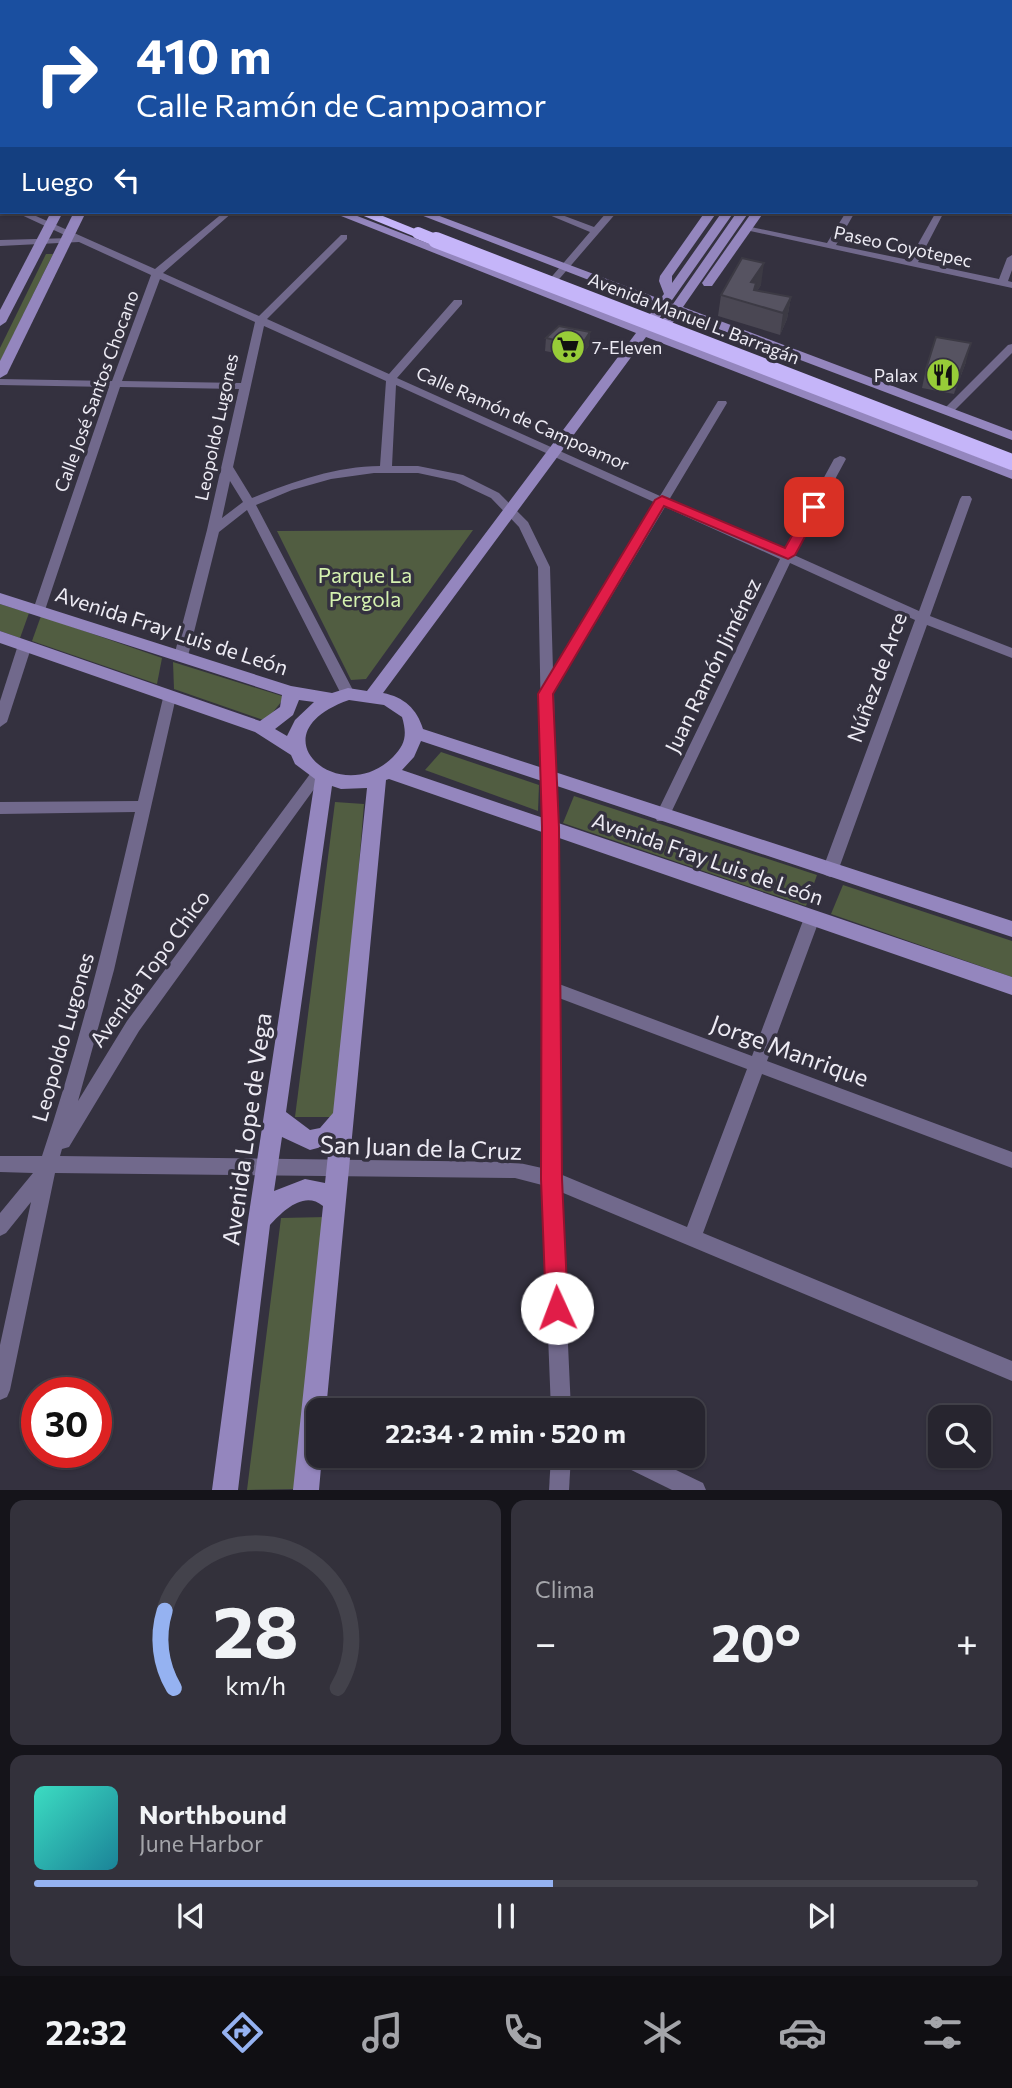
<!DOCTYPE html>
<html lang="es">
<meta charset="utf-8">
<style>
:root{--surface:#27252f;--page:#33313b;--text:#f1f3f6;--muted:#a4a5aa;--line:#43424b;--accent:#95b2f1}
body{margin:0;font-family:Commissioner,sans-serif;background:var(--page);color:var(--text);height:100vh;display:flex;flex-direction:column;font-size:26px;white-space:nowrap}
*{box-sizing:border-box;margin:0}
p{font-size:23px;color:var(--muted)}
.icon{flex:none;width:38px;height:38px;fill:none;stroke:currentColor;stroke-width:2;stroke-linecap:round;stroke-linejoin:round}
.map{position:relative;height:1490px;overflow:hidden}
.details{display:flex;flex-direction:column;gap:10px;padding:10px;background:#15141a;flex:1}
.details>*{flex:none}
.banner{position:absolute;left:0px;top:0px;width:1013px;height:214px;box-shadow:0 2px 5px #0004,0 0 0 2px var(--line);background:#1a4fa0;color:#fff;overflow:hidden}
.fabs{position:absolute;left:928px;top:1405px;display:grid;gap:14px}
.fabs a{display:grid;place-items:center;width:63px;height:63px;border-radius:14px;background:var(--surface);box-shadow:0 2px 5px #0004,0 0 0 2px var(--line);font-size:35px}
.speed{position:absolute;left:21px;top:1377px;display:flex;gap:14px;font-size:35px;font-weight:700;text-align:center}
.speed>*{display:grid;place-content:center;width:91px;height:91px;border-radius:50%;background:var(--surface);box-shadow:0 2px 5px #0004,0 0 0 2px var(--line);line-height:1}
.speed .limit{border:10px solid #d22;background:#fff;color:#111}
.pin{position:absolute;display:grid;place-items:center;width:60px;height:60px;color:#fff;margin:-30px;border-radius:14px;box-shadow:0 4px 10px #0006}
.me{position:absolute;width:77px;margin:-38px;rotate:358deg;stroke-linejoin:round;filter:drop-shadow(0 0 5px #0008)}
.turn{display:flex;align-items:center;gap:24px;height:147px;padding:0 21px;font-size:32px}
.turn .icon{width:91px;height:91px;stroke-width:2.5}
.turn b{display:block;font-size:49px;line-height:60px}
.then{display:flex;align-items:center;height:66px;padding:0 21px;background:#0003;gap:14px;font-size:26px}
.big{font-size:52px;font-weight:700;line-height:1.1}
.details .widget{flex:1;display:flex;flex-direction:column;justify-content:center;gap:10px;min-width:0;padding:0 24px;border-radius:14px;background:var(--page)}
.details .dial{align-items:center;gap:0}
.dial svg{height:182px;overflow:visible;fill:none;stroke:var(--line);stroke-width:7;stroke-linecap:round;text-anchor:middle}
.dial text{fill:var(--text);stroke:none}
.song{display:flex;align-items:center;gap:21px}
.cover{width:84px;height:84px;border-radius:10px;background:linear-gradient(135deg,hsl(170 70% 55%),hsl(190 70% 35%))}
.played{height:7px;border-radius:4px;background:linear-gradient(90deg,var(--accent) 55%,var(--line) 55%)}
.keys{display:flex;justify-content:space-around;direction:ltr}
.heat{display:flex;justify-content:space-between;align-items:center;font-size:38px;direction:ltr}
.details .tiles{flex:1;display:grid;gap:10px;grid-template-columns:1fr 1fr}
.widget:last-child{grid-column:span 2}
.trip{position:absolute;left:306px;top:1398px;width:399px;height:70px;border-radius:14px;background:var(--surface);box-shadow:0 2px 5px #0004,0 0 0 2px var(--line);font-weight:700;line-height:70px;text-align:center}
.tabs{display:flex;height:112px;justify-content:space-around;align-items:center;background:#100f13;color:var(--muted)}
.tabs .icon{width:49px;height:49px}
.tabs .current{color:var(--accent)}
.tabs b{font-size:32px;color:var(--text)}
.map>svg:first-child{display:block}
.green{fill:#515d41}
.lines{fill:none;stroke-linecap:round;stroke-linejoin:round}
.street{fill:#71698c;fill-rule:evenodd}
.secondary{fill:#9486be;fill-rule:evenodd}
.highway{fill:#c5b5f9;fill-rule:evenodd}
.rail-casing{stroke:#9c99a4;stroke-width:5}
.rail{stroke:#34313f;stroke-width:3.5;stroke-dasharray:10;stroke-linecap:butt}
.highway-bridge-far1{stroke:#c5b5f9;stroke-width:12}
.highway-bridge{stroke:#c5b5f9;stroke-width:16}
.wall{fill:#4a4753}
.shaded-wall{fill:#3c3a44}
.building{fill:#565361;stroke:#3c3a44;stroke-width:2}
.route{fill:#e11d48;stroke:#92132f;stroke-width:2}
.labels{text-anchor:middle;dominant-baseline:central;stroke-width:7;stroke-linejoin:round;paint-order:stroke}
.far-street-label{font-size:18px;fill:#edebf4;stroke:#34313f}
.far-poi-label{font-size:18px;fill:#edebf4;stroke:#34313f;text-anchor:start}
.park-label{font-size:21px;fill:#d4f1af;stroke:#34313f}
.street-label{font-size:21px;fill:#edebf4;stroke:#34313f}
.near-street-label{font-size:24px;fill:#edebf4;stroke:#34313f}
</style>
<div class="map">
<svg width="1012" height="1490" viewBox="0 0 1012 1490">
<rect width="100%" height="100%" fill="#34313f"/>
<g class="green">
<polygon points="46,254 53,254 0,362 0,348"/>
<polygon points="473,530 366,679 351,680 277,531"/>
<polygon points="0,604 29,613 20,638 0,631"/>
<polygon points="41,616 162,658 157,684 32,641"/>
<polygon points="173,662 285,697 266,721 174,689"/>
<polygon points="441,752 539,785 538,811 425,770"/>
<polygon points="574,796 817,875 806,906 563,823"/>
<polygon points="335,802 364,804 338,1117 295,1117"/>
<polygon points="843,885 1012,941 1012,977 831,914"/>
<polygon points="326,1217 300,1489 247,1490 281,1218"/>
</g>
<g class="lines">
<g class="street">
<polygon points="26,0 36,0 24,2"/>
<polygon points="325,0 338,2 327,2"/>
<polygon points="412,0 423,0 410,2"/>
<polygon points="489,0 497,0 488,2"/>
<polygon points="563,0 571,0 562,2"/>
<polygon points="633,0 641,0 632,2"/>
<polygon points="707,0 715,0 706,2"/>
<polygon points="779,0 787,0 778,2"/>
<rect x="0" y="10" width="2" height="4"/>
<rect x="0" y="42" width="2" height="4"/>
<polygon points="2,145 2,151 0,152 0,146"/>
<polygon points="0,199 2,200 2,206 0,205"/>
<path d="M 15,212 L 27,212 L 155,269 L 224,212 L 233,212 L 163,273 L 259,316 L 341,235 L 347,235 L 347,239 L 267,319 L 389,374 L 454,300 L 462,300 L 462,304 L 397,378 L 660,496 L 718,401 L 726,401 L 727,403 L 669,500 L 784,551 L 834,459 L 840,456 L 844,457 L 846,459 L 794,555 L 919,611 L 960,499 L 962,496 L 970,496 L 972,499 L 930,616 L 1012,648 L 1012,658 L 927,625 L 838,871 L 835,875 L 830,877 L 825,875 L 822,871 L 915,620 L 790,563 L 669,817 L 667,821 L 657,821 L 655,817 L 780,559 L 665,507 L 554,692 L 559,984 L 752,1056 L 804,918 L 806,914 L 812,912 L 818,914 L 820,918 L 767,1061 L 1012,1152 L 1012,1168 L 762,1074 L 703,1233 L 1012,1361 L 1012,1381 L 561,1192 L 571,1410 L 551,1410 L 542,1185 L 515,1178 L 55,1173 L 10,1390 L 7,1397 L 0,1400 L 0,1345 L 31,1202 L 6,1233 L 0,1236 L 0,1213 L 33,1173 L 0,1172 L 0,1156 L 42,1156 C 80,1043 108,928 135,812 L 0,814 L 0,802 L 138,801 L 164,694 L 169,692 L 176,697 L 114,970 L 78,1101 L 127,1021 L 313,770 L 323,770 L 325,774 L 139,1031 L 69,1147 L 62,1149 L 60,1156 L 515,1162 L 542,1168 L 543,827 L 538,567 L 519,527 L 491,498 L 455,481 L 418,473 L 374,473 L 331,479 L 292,490 L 256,505 L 355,694 L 353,697 L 348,699 L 341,694 L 247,510 L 219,532 L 188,656 L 181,661 L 176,659 L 174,656 L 207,530 L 239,389 L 120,387 L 45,610 L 44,613 L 34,613 L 33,610 L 109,387 L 0,385 L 0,379 L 112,381 L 151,275 L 79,242 L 0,246 L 0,240 L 71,238 ZM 160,279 L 255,322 L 241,383 L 122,381 ZM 264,326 L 386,381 L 380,466 C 337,466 292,482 252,498 L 233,467 ZM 396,385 L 656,503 L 553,671 L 550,567 L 528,522 L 499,493 L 463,475 L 418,466 L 392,466 ZM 230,481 L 243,502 L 222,518 ZM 559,998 L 747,1069 L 687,1227 L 560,1174 Z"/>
<polygon points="542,212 554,212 594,227 607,212 617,212 548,292 545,293 540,290 542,288 590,232"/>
<polygon points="846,212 855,212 836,245 909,260 936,212 944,212 918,262 999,279 1007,258 1012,255 1012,270 1008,281 1012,282 1012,288 741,229 746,226 827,243"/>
<polygon points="1012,344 1012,353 952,413 944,413 944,409 1008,345"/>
<polygon points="25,641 32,645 7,722 0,727 0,701 18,645"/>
<polygon points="551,1456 571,1456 569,1490 549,1490"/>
<polygon points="614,1456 647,1456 703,1483 706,1490 672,1490 617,1463"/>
</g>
<g class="secondary">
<polygon points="882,0 892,0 882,2"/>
<polygon points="51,212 63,212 6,322 0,326 0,310"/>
<polygon points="74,212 86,212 7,374 0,378 0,361"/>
<path d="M 331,212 L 347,212 L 641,326 L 656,306 L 413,212 L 429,212 L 660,299 L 664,294 L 659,281 L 660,276 L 705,212 L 717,212 L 672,276 L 672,283 L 722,212 L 734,212 L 670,303 L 673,304 L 737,212 L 749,212 L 683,307 L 1012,431 L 1012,440 L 679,314 L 664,335 L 1012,470 L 1012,479 L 646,337 L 383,693 C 404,697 417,709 423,729 L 1012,921 L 1012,937 L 421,741 L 414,757 L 402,770 L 1012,977 L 1012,995 L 389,779 L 386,780 L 326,1410 L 318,1410 L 318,1456 L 322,1456 L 319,1490 L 293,1490 L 323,1206 C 304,1190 283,1211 270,1225 L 238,1490 L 212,1490 L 248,1220 L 315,779 L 295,764 L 291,755 L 255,732 L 0,643 L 0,631 L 260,721 L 280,707 L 282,695 L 0,604 L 0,593 L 291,686 L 332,693 L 348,688 L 367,691 L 636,333 ZM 666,309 L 669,311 L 654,331 L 651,330 ZM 299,700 L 314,702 L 295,720 L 287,736 L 275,729 L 293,715 ZM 349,700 L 384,705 L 402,717 C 407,734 406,744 393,757 C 340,810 252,734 349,700 ZM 332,786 L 341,789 L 367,788 L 333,1113 L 320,1128 L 310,1130 L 286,1112 ZM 282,1137 L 310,1150 L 329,1145 L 325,1183 L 305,1179 L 274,1191 Z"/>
<polygon points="752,212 764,212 712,286 704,286 702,283"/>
</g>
<g class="highway">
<polygon points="0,73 2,74 2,82 0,81"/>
<polygon points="354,212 373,212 425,233 413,236"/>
</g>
<g class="rail-casing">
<polyline id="rail" points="224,0 231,2"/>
</g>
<use href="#rail" class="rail"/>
<polyline class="highway-bridge-far1" points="418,233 440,242"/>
<polyline class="highway-bridge" points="436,240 1012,462"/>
</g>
<g class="wall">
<polygon points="761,285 757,291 791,297 787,319 780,335 718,316 721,295"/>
<polygon points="590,332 590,344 580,358 545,351 546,338"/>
<polygon points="966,362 954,394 922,388 926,369"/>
</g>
<g class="shaded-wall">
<polygon points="764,263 761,285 748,304 751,282"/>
<polygon points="791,297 787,319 780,335 783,313"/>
<polygon points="590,332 590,344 580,358 581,346"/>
<polygon points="971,343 966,362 954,394 959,375"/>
</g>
<g class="building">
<polygon points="742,258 764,263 751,282 756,283 754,290 791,297 783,313 721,295"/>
<polygon points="559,326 590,332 581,346 546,338"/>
<polygon points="936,337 971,343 959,375 926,369"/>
</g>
<polygon class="route" points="662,496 785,548 810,504 821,507 795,555 788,559 664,506 553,694 559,827 562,1179 568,1308 565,1315 557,1318 549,1315 546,1308 541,1179 542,827 538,694 655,500"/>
<defs>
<g id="supermarket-disc" transform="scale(1.75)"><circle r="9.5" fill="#97cc38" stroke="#34313f"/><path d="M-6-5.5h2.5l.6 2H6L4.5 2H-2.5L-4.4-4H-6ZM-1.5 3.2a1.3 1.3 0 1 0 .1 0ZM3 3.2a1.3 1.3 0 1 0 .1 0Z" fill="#111"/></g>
<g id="restaurant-disc" transform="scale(1.75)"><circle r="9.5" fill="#97cc38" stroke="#34313f"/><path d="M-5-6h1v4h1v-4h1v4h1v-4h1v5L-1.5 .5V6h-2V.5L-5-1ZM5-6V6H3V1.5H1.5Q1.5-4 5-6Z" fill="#111"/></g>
</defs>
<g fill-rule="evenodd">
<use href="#supermarket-disc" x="568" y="347"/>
<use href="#restaurant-disc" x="943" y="375"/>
</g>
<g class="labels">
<g class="far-street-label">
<text transform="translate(903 246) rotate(12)">Paseo Coyotepec</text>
<text transform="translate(694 318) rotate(21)">Avenida Manuel L. Barragán</text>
<text transform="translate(96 391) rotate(-70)">Calle José Santos Chocano</text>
<text transform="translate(523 418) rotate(24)">Calle Ramón de Campoamor</text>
<text transform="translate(216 427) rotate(-78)">Leopoldo Lugones</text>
</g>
<g class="far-poi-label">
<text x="592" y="347">7-Eleven</text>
<text x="918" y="375" text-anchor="end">Palax</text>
</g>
<g class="park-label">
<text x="365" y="574">Parque La<tspan x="365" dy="24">Pergola</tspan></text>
</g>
<g class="street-label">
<text transform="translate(172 630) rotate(18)">Avenida Fray Luis de León</text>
<text transform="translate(712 665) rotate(-64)">Juan Ramón Jiménez</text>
<text transform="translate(876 677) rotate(-70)">Núñez de Arce</text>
<text transform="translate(708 858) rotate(19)">Avenida Fray Luis de León</text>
<text transform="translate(149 968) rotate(-54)">Avenida Topo Chico</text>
<text transform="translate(62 1037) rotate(-74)">Leopoldo Lugones</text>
</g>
<g class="near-street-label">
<text transform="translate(790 1050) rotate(20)">Jorge Manrique</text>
<text transform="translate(246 1129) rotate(-82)">Avenida Lope de Vega</text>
<text transform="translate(421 1147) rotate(2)">San Juan de la Cruz</text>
</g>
</g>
</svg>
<div class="fabs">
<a><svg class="icon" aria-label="search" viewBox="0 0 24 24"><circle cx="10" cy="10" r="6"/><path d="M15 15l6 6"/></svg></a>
</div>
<div class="speed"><div class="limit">30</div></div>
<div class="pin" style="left:814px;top:507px;background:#d93025"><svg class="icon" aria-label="arrive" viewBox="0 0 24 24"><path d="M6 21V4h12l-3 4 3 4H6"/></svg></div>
<svg class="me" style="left:557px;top:1308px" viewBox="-20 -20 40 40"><circle r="19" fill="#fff"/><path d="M0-13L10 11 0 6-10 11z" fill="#e11d48"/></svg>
<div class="trip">22:34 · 2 min · 520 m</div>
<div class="banner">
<div class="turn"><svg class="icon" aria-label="right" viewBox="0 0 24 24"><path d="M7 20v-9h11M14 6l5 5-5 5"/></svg><div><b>410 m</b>Calle Ramón de Campoamor</div></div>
<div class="then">Luego<svg class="icon" aria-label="left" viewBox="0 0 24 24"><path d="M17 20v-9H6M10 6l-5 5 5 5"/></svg></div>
</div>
</div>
<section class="details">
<div class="tiles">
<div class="widget dial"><svg viewBox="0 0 100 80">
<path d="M14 69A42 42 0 1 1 86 69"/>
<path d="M14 69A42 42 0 0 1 10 35" stroke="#95b2f1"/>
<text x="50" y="56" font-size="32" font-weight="700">28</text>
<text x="50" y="72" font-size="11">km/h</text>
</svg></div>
<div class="widget"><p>Clima</p>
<div class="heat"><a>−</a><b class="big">20°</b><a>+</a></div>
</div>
<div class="widget">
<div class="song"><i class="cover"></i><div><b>Northbound</b><p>June Harbor</p></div></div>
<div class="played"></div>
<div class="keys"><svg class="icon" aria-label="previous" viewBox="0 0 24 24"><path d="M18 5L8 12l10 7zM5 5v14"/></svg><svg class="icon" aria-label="pause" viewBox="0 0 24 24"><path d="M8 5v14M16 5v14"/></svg><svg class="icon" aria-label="next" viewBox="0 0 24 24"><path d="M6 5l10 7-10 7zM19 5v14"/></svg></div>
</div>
</div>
</section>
<nav class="tabs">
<b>22:32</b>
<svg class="icon current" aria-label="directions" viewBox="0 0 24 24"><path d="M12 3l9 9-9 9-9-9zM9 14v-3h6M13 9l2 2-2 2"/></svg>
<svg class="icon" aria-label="music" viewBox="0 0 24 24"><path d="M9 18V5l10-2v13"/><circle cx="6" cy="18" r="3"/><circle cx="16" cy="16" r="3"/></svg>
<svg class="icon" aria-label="phone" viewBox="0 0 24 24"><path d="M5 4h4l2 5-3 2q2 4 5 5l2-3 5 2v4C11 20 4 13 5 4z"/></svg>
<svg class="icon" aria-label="climate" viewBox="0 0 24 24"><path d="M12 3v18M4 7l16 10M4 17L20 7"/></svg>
<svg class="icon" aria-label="car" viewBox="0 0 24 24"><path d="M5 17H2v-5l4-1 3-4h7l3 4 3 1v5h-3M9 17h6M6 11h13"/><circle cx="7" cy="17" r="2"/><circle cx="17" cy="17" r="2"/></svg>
<svg class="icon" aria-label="filters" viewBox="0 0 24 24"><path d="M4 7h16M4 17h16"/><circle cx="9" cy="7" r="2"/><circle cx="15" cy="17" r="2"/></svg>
</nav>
